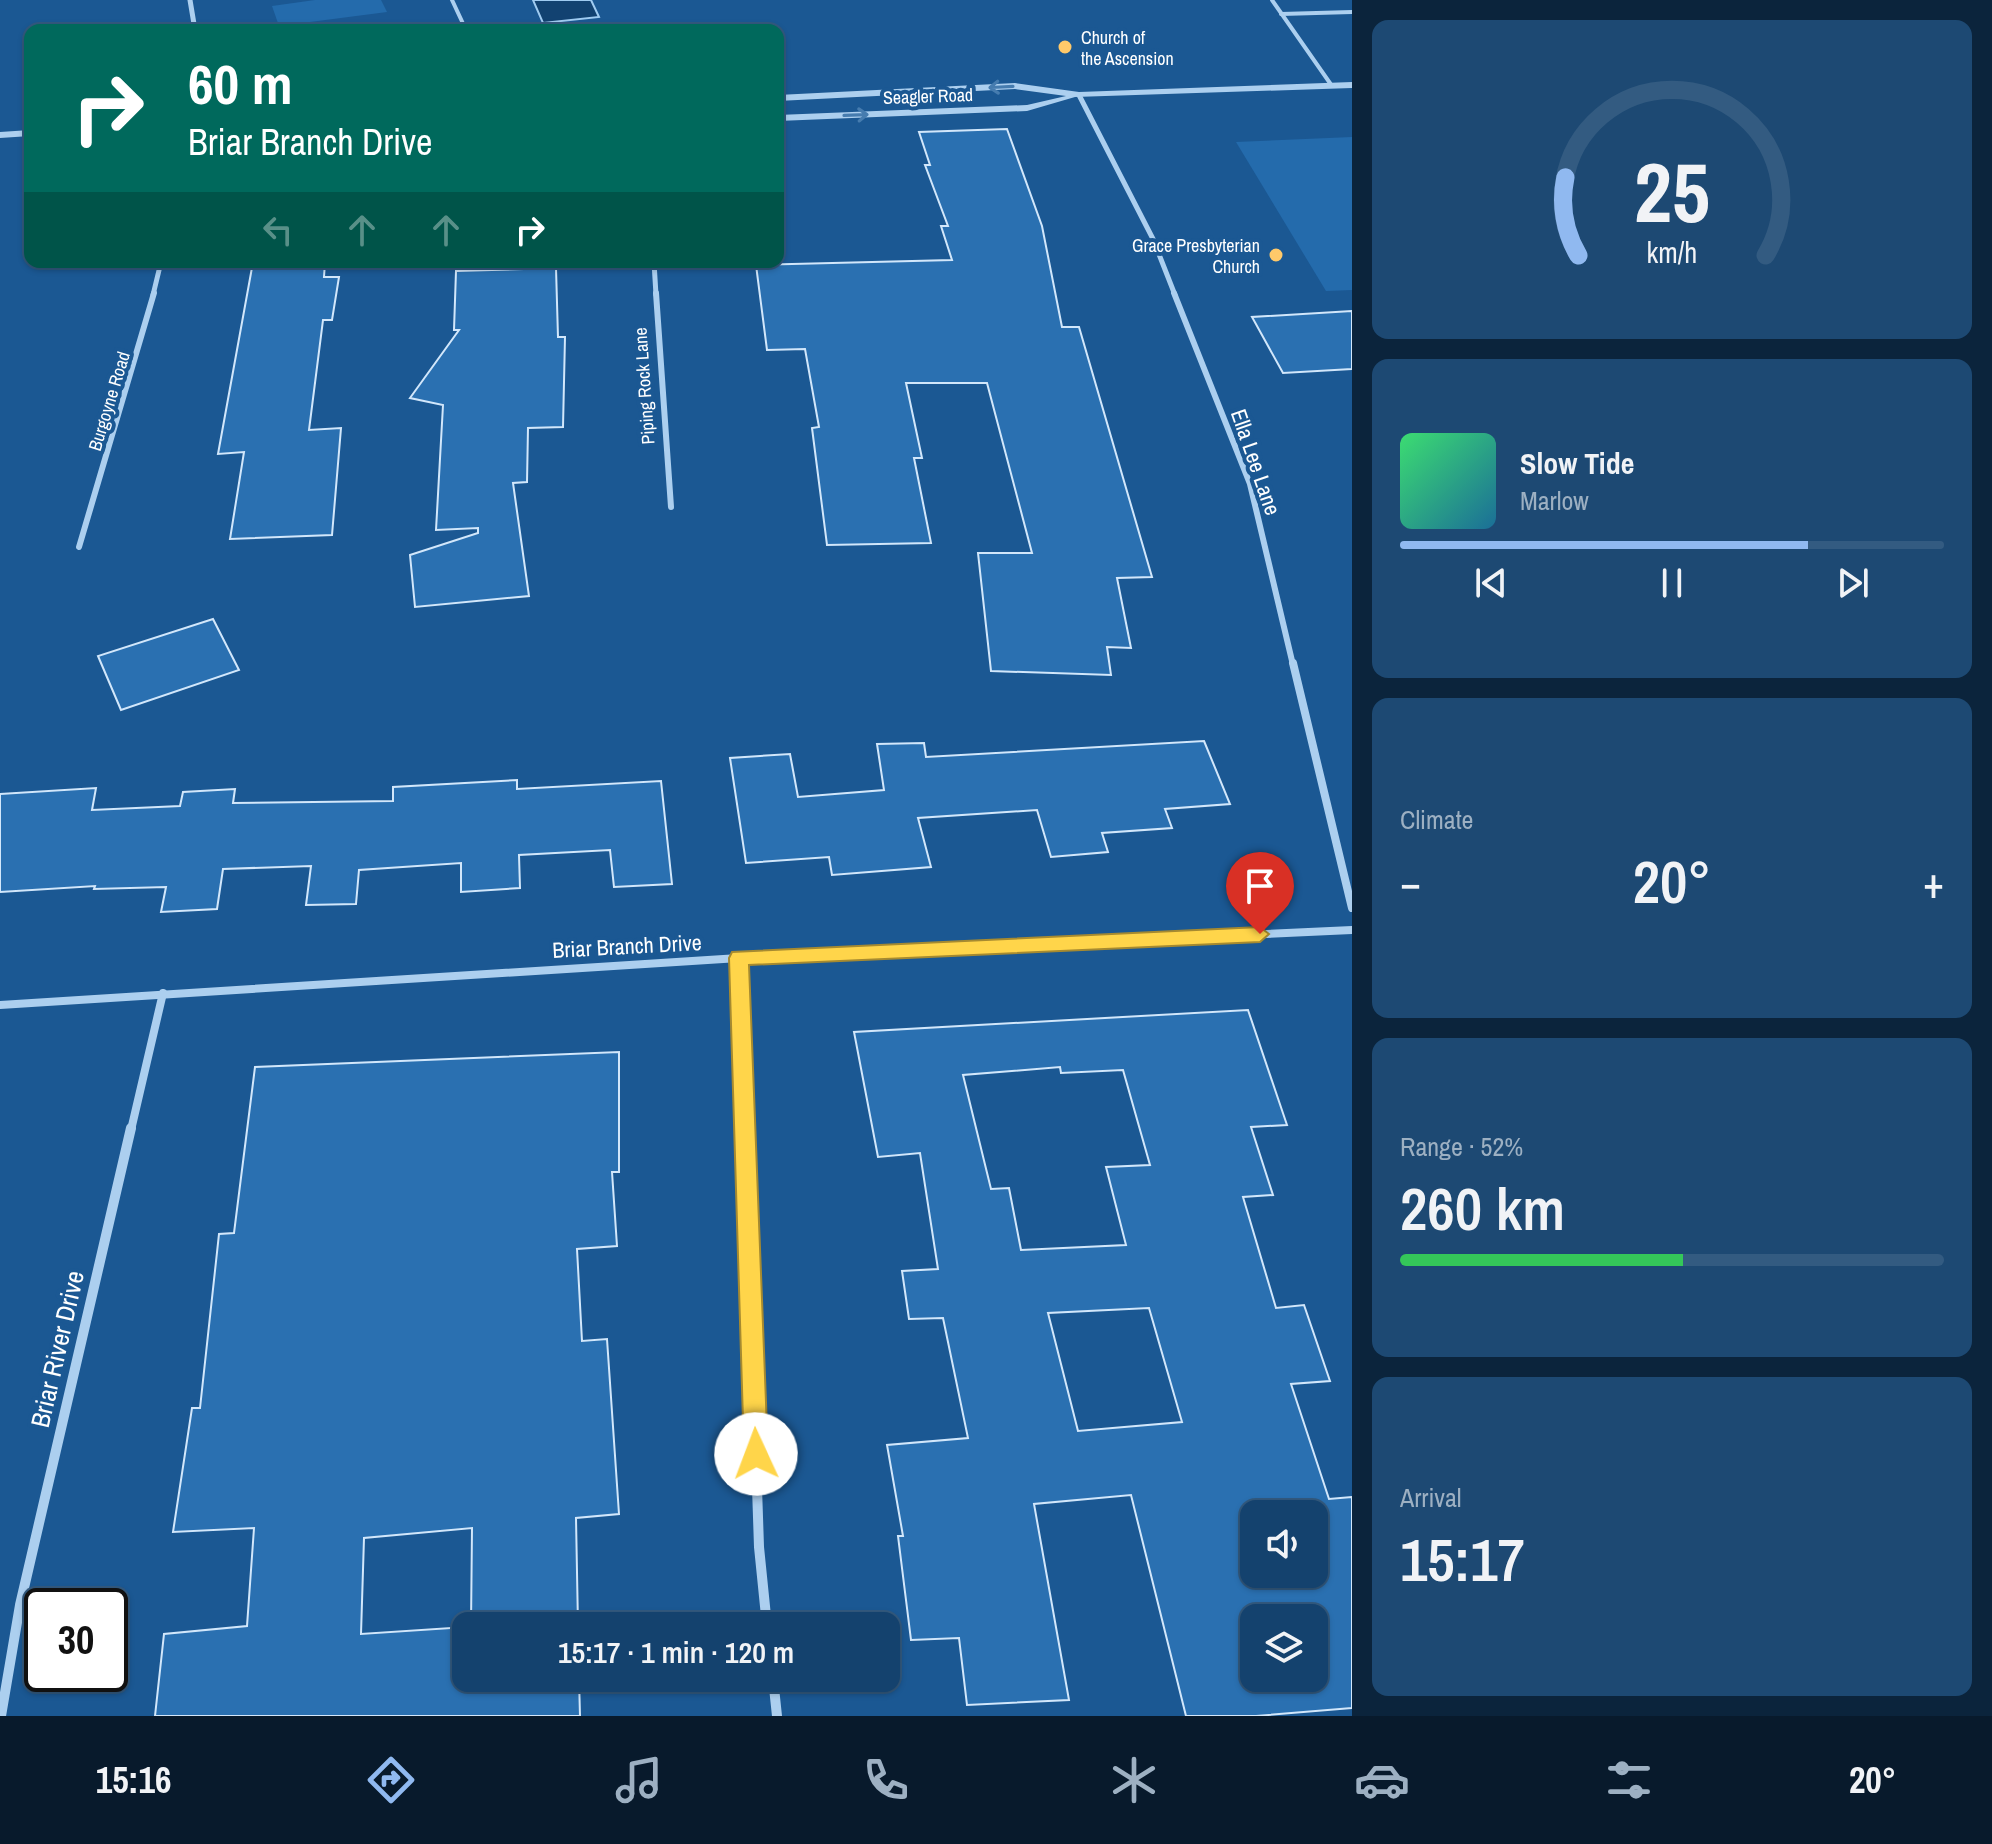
<!DOCTYPE html>
<meta charset="utf-8">
<style>
:root{--surface:#14426e;--page:#1d4973;--text:#f1f3f6;--muted:#9db0c2;--line:#335b81;--accent:#90b9f0}
body{margin:0;font-family:"Archivo Narrow",sans-serif;background:var(--page);color:var(--text);height:100vh;display:flex;flex-direction:column;font-size:30px;white-space:nowrap}
*{box-sizing:border-box;margin:0}
p{font-size:26px;color:var(--muted)}
.icon{flex:none;width:44px;height:44px;fill:none;stroke:currentColor;stroke-width:2;stroke-linecap:round;stroke-linejoin:round}
.map{position:relative;flex:1;overflow:hidden}
.side{display:flex;flex-direction:column;gap:20px;padding:20px;background:#0b243c;width:640px}
.side>*{flex:none}
.guide{position:absolute;left:24px;top:24px;width:760px;height:244px;border-radius:16px;box-shadow:0 2px 6px #0004,0 0 0 2px var(--line);background:#00695c;color:#fff;overflow:hidden}
.fabs{position:absolute;left:1240px;top:1500px;display:grid;gap:16px}
.fabs a{display:grid;place-items:center;width:88px;height:88px;border-radius:16px;background:var(--surface);box-shadow:0 2px 6px #0004,0 0 0 2px var(--line);font-size:40px}
.speed{position:absolute;left:24px;top:1588px;display:flex;gap:16px;font-size:40px;font-weight:700;text-align:center}
.speed>*{display:grid;place-content:center;width:104px;height:104px;border-radius:50%;background:var(--surface);box-shadow:0 2px 6px #0004,0 0 0 2px var(--line);line-height:1}
.speed .limit{border:4px solid #111;border-radius:12px;background:#fff;color:#111}
.pin{position:absolute;display:grid;place-items:center;width:68px;height:68px;color:#fff;margin:-82px -34px;border-radius:50% 50% 50% 0;rotate:-45deg;box-shadow:0 0 8px #0007}
.pin .icon{rotate:45deg}
.me{position:absolute;width:88px;margin:-44px;rotate:358deg;stroke-linejoin:round;filter:drop-shadow(0 0 6px #0008)}
.turn{display:flex;align-items:center;gap:28px;height:168px;padding:0 32px;font-size:36px}
.turn .icon{width:104px;height:104px;stroke-width:2.5}
.turn b{display:block;font-size:56px;line-height:68px}
.lanes{display:flex;align-items:center;height:76px;padding:0 32px;background:#0003;justify-content:center;gap:40px;direction:ltr}
.lanes .off{opacity:.35}
.big{font-size:60px;font-weight:600;line-height:1.1}
.side .card{flex:1;display:flex;flex-direction:column;justify-content:center;gap:12px;min-width:0;padding:0 28px;border-radius:16px;background:var(--page)}
.side .dial{align-items:center;gap:0}
.dial svg{height:208px;overflow:visible;fill:none;stroke:var(--line);stroke-width:7;stroke-linecap:round;text-anchor:middle}
.dial text{fill:var(--text);stroke:none}
.song{display:flex;align-items:center;gap:24px}
.cover{width:96px;height:96px;border-radius:12px;background:linear-gradient(135deg,hsl(140 70% 55%),hsl(200 70% 35%))}
.played{height:8px;border-radius:4px;background:linear-gradient(90deg,var(--accent) 75%,var(--line) 75%)}
.keys{display:flex;justify-content:space-around;direction:ltr}
.heat{display:flex;justify-content:space-between;align-items:center;font-size:44px;direction:ltr}
.charge{height:12px;border-radius:6px;background:linear-gradient(90deg,#34c759 52%,var(--line) 0)}
.trip{position:absolute;left:452px;top:1612px;width:448px;height:80px;border-radius:16px;background:var(--surface);box-shadow:0 2px 6px #0004,0 0 0 2px var(--line);font-weight:600;line-height:80px;text-align:center}
.tabs{display:flex;height:128px;justify-content:space-around;align-items:center;background:#081a2c;color:var(--muted)}
.tabs .icon{width:56px;height:56px}
.tabs .current{color:var(--accent)}
.tabs b{font-size:36px;color:var(--text)}
main{display:flex;flex:1;min-height:0}
.map>svg:first-child{display:block}
.green{fill:#246bac}
.water{fill:#124271;stroke:#9fcbf1;stroke-width:2}
.building{fill:#2a70b1;stroke:#d2e7fb;stroke-width:2;fill-rule:evenodd}
.lines{fill:none;stroke-linecap:round;stroke-linejoin:round}
.service{stroke:#accfef;stroke-width:4}
.minor-far3{stroke:#accfef;stroke-width:5}
.minor-far2{stroke:#accfef;stroke-width:6}
.minor-far1{stroke:#accfef;stroke-width:8}
.minor{stroke:#accfef;stroke-width:10}
.tertiary{fill:#accfef;fill-rule:evenodd}
.oneway{stroke:#467caf}
.route{fill:#ffd54a;stroke:#a68a30;stroke-width:2}
.poi-dot{fill:#ffc96a;stroke:#1b5893;stroke-width:3}
.labels{text-anchor:middle;dominant-baseline:central;stroke-width:8;stroke-linejoin:round;paint-order:stroke}
.far-poi-label{font-size:18px;fill:#fff;stroke:#1b5893;text-anchor:start}
.far-street-label{font-size:18px;fill:#fff;stroke:#1b5893}
.street-label{font-size:22px;fill:#fff;stroke:#1b5893}
.near-street-label{font-size:26px;fill:#fff;stroke:#1b5893}
</style>
<main>
<div class="map">
<svg width="1352" height="1716" viewBox="0 0 1352 1716">
<rect width="100%" height="100%" fill="#1b5893"/>
<g class="green">
<polygon points="315,0 381,0 387,12 279,26 272,6"/>
<polygon points="1352,137 1352,290 1326,291 1236,142"/>
</g>
<polygon class="water" points="533,0 591,0 599,17 543,23"/>
<g class="building">
<polygon points="1007,129 1042,226 1062,327 1079,327 1152,577 1117,578 1131,648 1107,647 1111,675 991,671 978,553 1032,553 987,383 906,383 922,458 914,458 931,543 827,545 812,428 819,427 805,349 767,350 756,265 952,260 941,226 948,226 925,165 930,165 919,132"/>
<polygon points="253,262 325,262 324,277 339,277 332,320 323,320 309,430 341,428 332,535 230,539 244,452 218,454"/>
<polygon points="556,268 558,337 565,337 563,427 528,428 527,482 513,483 529,596 415,607 410,555 478,533 478,528 436,530 443,405 410,398 459,330 454,330 456,271"/>
<polygon points="1352,311 1352,369 1283,373 1252,317"/>
<polygon points="213,619 239,670 121,710 98,656"/>
<polygon points="1204,741 1230,804 1165,809 1172,828 1102,833 1108,852 1051,857 1037,810 918,818 931,867 832,875 829,857 746,863 730,758 790,754 798,797 884,790 877,744 924,743 926,757"/>
<polygon points="517,780 517,789 661,781 672,884 614,887 610,850 519,855 520,888 461,892 461,863 359,870 356,904 306,905 311,866 223,869 217,909 161,912 166,887 94,889 95,886 0,892 0,794 96,788 92,810 180,806 183,792 235,789 233,803 393,801 393,787"/>
<path d="M 1248,1010 L 1287,1125 L 1251,1127 L 1273,1195 L 1243,1197 L 1276,1308 L 1304,1305 L 1330,1381 L 1291,1384 L 1329,1499 L 1352,1497 L 1352,1708 L 1256,1716 L 1186,1716 L 1131,1495 L 1034,1504 L 1069,1700 L 967,1705 L 959,1638 L 911,1640 L 898,1536 L 903,1536 L 887,1445 L 968,1438 L 943,1318 L 909,1319 L 902,1271 L 938,1269 L 920,1153 L 878,1157 L 854,1032 ZM 1060,1067 L 1061,1073 L 1123,1070 L 1150,1165 L 1106,1167 L 1126,1245 L 1021,1250 L 1009,1188 L 991,1189 L 963,1075 ZM 1149,1308 L 1182,1422 L 1078,1431 L 1048,1313 ZM 1254,1514 L 1314,1514 L 1314,1574 L 1254,1574 ZM 1254,1618 L 1314,1618 L 1314,1678 L 1254,1678 Z"/>
<polygon points="619,1052 619,1172 612,1172 617,1246 577,1249 582,1341 607,1339 619,1514 576,1518 578,1626 471,1626 472,1528 364,1538 361,1634 466,1627 466,1678 579,1678 580,1716 155,1716 164,1634 247,1626 254,1528 173,1532 192,1408 200,1408 219,1234 234,1233 255,1067"/>
</g>
<g class="lines">
<g class="service">
<polyline points="452,0 466,30"/>
<polyline points="1272,0 1332,86"/>
<polyline points="1281,14 1352,12"/>
</g>
<g class="minor-far3">
<polyline points="190,0 195,30"/>
<polyline points="1079,95 1153,239 1175,295"/>
<polyline points="654,262 656,295"/>
<polyline points="153,295 161,262"/>
</g>
<g class="minor-far2">
<polyline points="656,293 671,507"/>
<polyline points="1174,293 1250,484 1293,665"/>
<polyline points="79,547 154,293"/>
</g>
<g class="minor-far1">
<polyline points="1293,663 1352,908"/>
<polyline points="739,958 745,1130"/>
<polyline points="0,1005 739,958 1352,930"/>
<polyline points="131,1130 163,993"/>
</g>
<g class="minor">
<polyline points="745,1128 759,1547 767,1626"/>
<polyline points="773,1678 777,1716"/>
<polyline points="1,1716 20,1605 131,1128"/>
</g>
<g class="tertiary">
<polygon points="1352,82 1352,88 1075,97 1027,111 778,121 778,115 1027,105 1066,96 1015,89 778,101 778,95 1015,83 1079,92"/>
<polygon points="30,130 30,136 0,138 0,132"/>
</g>
</g>
<defs><path id="oneway-shaft" d="M-6 0H5M1.5-3L5.5 0L1.5 3" fill="none" stroke-width="1.6" stroke-linecap="round" stroke-linejoin="round" transform="scale(2)"/></defs>
<g class="oneway">
<use href="#oneway-shaft" transform="translate(1001 87) rotate(177)"/>
<use href="#oneway-shaft" transform="translate(856 115) rotate(-2)"/>
</g>
<polygon class="route" points="1260,927 1269,934 1260,942 749,965 768,1454 764,1463 756,1466 748,1463 744,1454 729,958 732,952"/>
<g class="poi-dot">
<circle cx="1065" cy="47" r="8"/>
<circle cx="1276" cy="255" r="8"/>
</g>
<g class="labels">
<g class="far-poi-label">
<text x="1081" y="37">Church of<tspan x="1081" dy="21">the Ascension</tspan></text>
<text x="1260" y="245" text-anchor="end">Grace Presbyterian<tspan x="1260" dy="21">Church</tspan></text>
</g>
<g class="far-street-label">
<text transform="translate(928 96) rotate(-2)">Seagler Road</text>
<text transform="translate(644 386) rotate(-94)">Piping Rock Lane</text>
<text transform="translate(109 401) rotate(-73)">Burgoyne Road</text>
</g>
<g class="street-label">
<text transform="translate(1256 462) rotate(71)">Ella Lee Lane</text>
<text transform="translate(627 946) rotate(-3)">Briar Branch Drive</text>
</g>
<g class="near-street-label">
<text transform="translate(57 1349) rotate(-77)">Briar River Drive</text>
</g>
</g>
</svg>
<div class="fabs">
<a><svg class="icon" aria-label="sound" viewBox="0 0 24 24"><path d="M4 9h4l5-4v14l-5-4H4zM17 9q2 3 0 6"/></svg></a>
<a><svg class="icon" aria-label="layers" viewBox="0 0 24 24"><path d="M12 4l9 5-9 5-9-5zM3 14l9 5 9-5"/></svg></a>
</div>
<div class="speed"><div class="limit">30</div></div>
<div class="pin" style="left:1260px;top:934px;background:#d93025"><svg class="icon" aria-label="arrive" viewBox="0 0 24 24"><path d="M6 21V4h12l-3 4 3 4H6"/></svg></div>
<svg class="me" style="left:756px;top:1454px" viewBox="-20 -20 40 40"><circle r="19" fill="#fff"/><path d="M0-13L10 11 0 6-10 11z" fill="#ffd54a"/></svg>
<div class="trip">15:17 · 1 min · 120 m</div>
<div class="guide">
<div class="turn"><svg class="icon" aria-label="right" viewBox="0 0 24 24"><path d="M7 20v-9h11M14 6l5 5-5 5"/></svg><div><b>60 m</b>Briar Branch Drive</div></div>
<div class="lanes"><svg class="icon off" aria-label="left" viewBox="0 0 24 24"><path d="M17 20v-9H6M10 6l-5 5 5 5"/></svg><svg class="icon off" aria-label="ahead" viewBox="0 0 24 24"><path d="M12 20V5M6 11l6-6 6 6"/></svg><svg class="icon off" aria-label="ahead" viewBox="0 0 24 24"><path d="M12 20V5M6 11l6-6 6 6"/></svg><svg class="icon" aria-label="right" viewBox="0 0 24 24"><path d="M7 20v-9h11M14 6l5 5-5 5"/></svg></div>
</div>
</div>
<section class="side">
<div class="card dial"><svg viewBox="0 0 100 80">
<path d="M14 69A42 42 0 1 1 86 69"/>
<path d="M14 69A42 42 0 0 1 9 39" stroke="#90b9f0"/>
<text x="50" y="56" font-size="32" font-weight="700">25</text>
<text x="50" y="72" font-size="11">km/h</text>
</svg></div>
<div class="card">
<div class="song"><i class="cover"></i><div><b>Slow Tide</b><p>Marlow</p></div></div>
<div class="played"></div>
<div class="keys"><svg class="icon" aria-label="previous" viewBox="0 0 24 24"><path d="M18 5L8 12l10 7zM5 5v14"/></svg><svg class="icon" aria-label="pause" viewBox="0 0 24 24"><path d="M8 5v14M16 5v14"/></svg><svg class="icon" aria-label="next" viewBox="0 0 24 24"><path d="M6 5l10 7-10 7zM19 5v14"/></svg></div>
</div>
<div class="card"><p>Climate</p>
<div class="heat"><a>−</a><b class="big">20°</b><a>+</a></div>
</div>
<div class="card"><p>Range · 52%</p><b class="big">260 km</b><div class="charge"></div></div>
<div class="card"><p>Arrival</p><b class="big">15:17</b></div>
</section>
</main>
<nav class="tabs">
<b>15:16</b>
<svg class="icon current" aria-label="directions" viewBox="0 0 24 24"><path d="M12 3l9 9-9 9-9-9zM9 14v-3h6M13 9l2 2-2 2"/></svg>
<svg class="icon" aria-label="music" viewBox="0 0 24 24"><path d="M9 18V5l10-2v13"/><circle cx="6" cy="18" r="3"/><circle cx="16" cy="16" r="3"/></svg>
<svg class="icon" aria-label="phone" viewBox="0 0 24 24"><path d="M5 4h4l2 5-3 2q2 4 5 5l2-3 5 2v4C11 20 4 13 5 4z"/></svg>
<svg class="icon" aria-label="climate" viewBox="0 0 24 24"><path d="M12 3v18M4 7l16 10M4 17L20 7"/></svg>
<svg class="icon" aria-label="car" viewBox="0 0 24 24"><path d="M5 17H2v-5l4-1 3-4h7l3 4 3 1v5h-3M9 17h6M6 11h13"/><circle cx="7" cy="17" r="2"/><circle cx="17" cy="17" r="2"/></svg>
<svg class="icon" aria-label="filters" viewBox="0 0 24 24"><path d="M4 7h16M4 17h16"/><circle cx="9" cy="7" r="2"/><circle cx="15" cy="17" r="2"/></svg>
<b>20°</b>
</nav>
